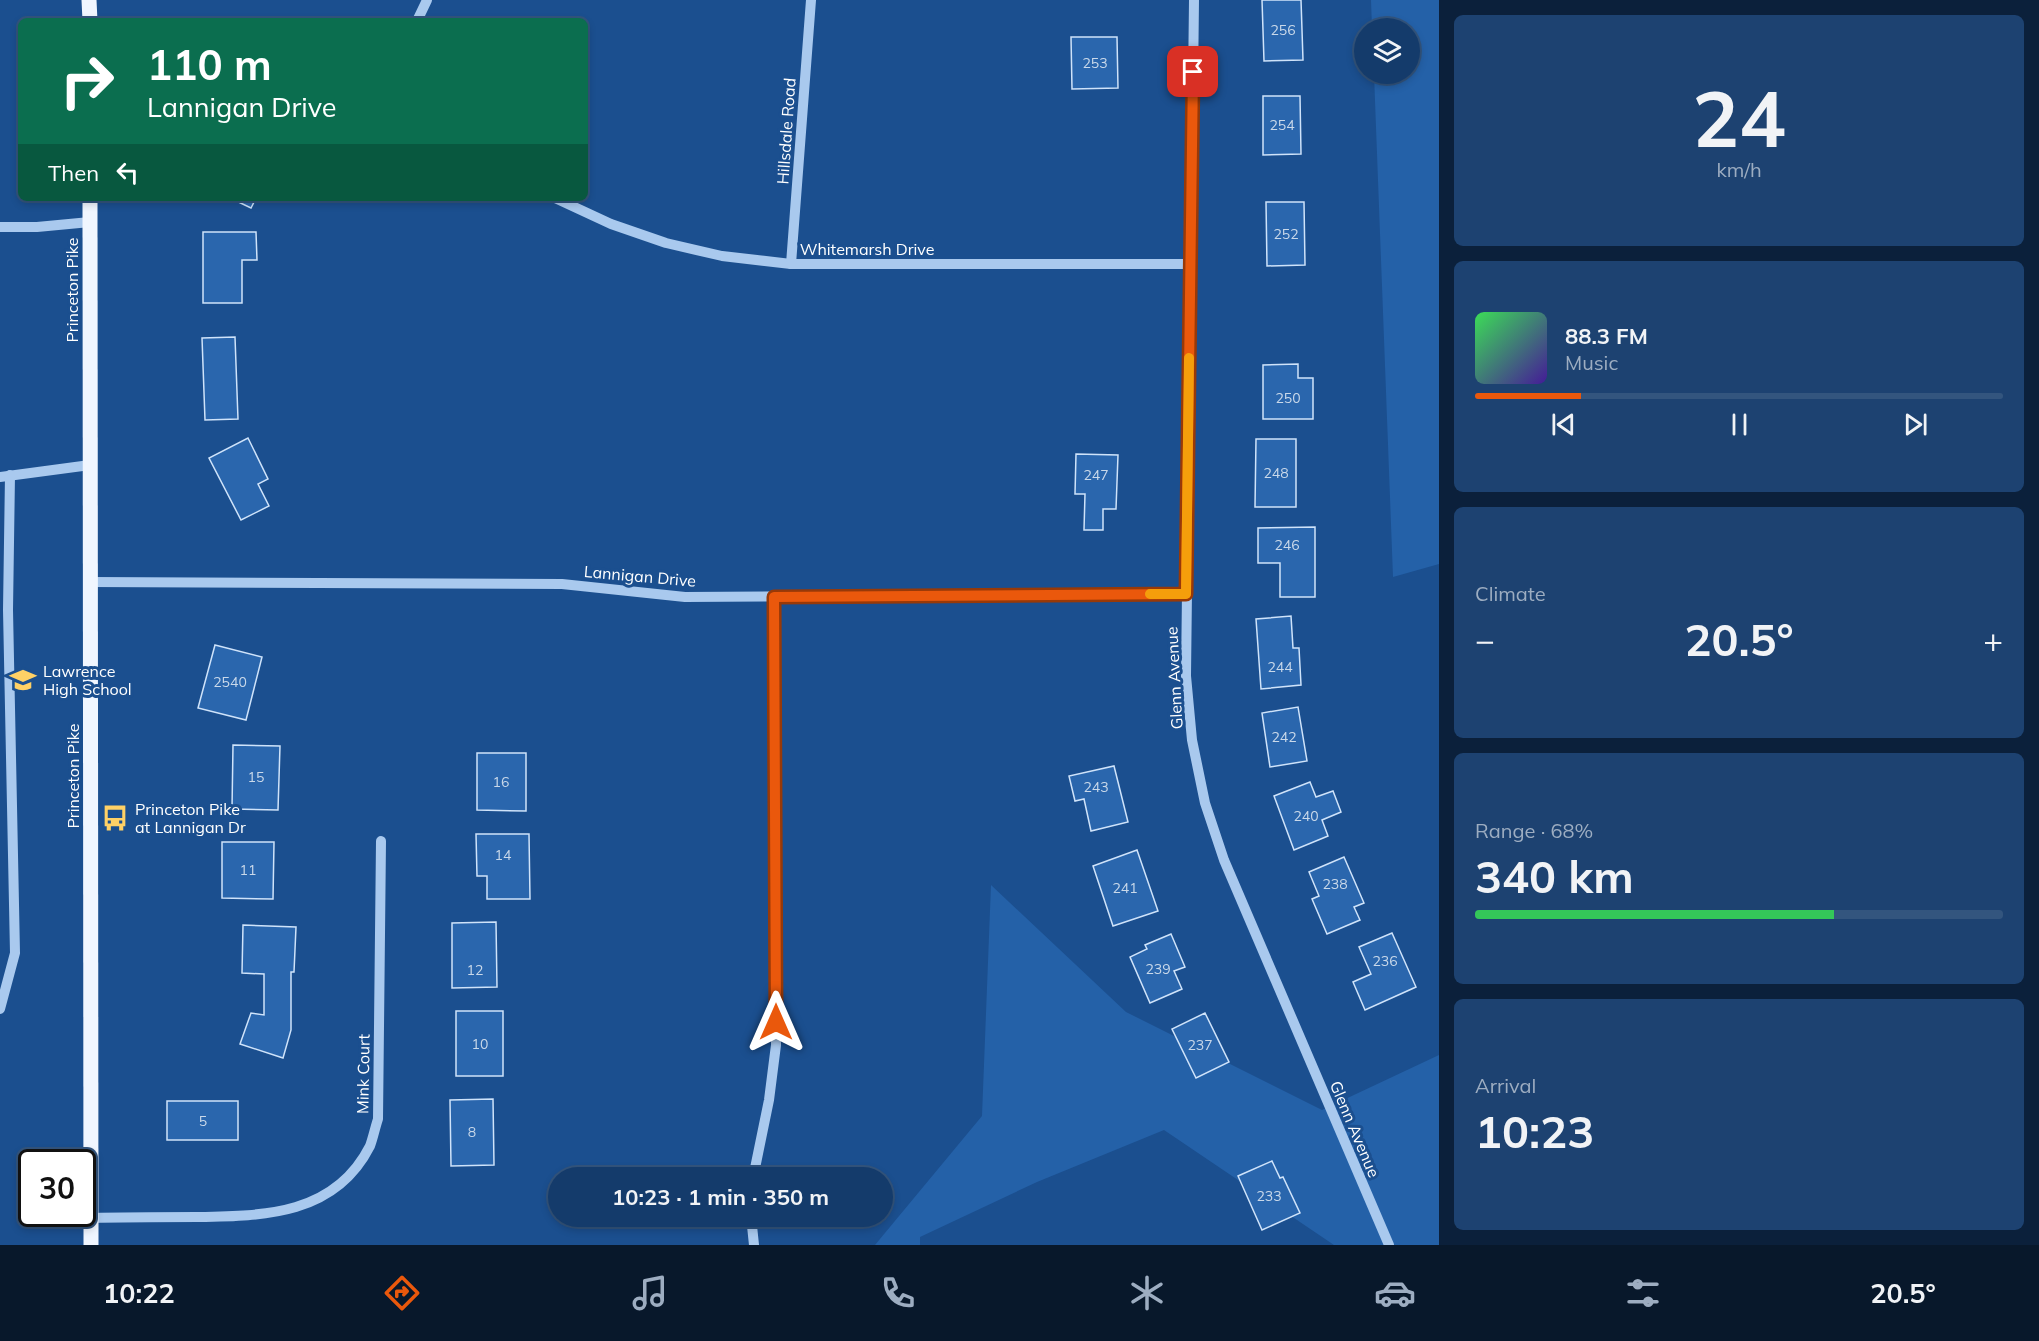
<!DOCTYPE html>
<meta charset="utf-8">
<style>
:root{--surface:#143b6b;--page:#1d4271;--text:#f1f3f6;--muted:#9dadc1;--line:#33557e;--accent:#ea580c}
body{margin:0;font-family:Mulish,sans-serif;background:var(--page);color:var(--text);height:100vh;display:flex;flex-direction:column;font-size:22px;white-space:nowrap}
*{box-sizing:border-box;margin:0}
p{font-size:20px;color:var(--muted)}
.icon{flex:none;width:33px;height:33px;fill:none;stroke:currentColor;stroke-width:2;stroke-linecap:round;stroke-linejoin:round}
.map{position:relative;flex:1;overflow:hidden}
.drawer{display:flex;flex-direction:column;gap:15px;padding:15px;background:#0b203b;width:600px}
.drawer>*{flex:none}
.hud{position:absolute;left:18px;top:18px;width:570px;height:183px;border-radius:9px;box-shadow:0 3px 9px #0003,0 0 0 2px var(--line);background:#0b6e4f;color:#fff;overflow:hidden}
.controls{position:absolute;left:1354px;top:18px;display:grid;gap:12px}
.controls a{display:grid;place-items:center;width:66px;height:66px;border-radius:50%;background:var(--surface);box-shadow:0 3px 9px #0003,0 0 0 2px var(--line);font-size:30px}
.speed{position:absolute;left:18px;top:1149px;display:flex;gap:12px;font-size:30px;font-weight:700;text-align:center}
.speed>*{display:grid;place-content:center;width:78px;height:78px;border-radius:50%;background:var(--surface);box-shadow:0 3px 9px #0003,0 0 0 2px var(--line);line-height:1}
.speed .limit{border:3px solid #111;border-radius:9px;background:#fff;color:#111}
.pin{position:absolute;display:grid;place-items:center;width:51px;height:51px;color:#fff;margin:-26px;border-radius:12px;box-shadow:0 3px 9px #0006}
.me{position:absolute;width:66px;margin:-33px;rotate:0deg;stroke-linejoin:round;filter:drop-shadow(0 0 4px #0008)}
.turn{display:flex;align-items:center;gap:21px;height:126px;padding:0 30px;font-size:27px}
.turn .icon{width:78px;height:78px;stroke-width:2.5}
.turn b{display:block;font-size:42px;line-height:51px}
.then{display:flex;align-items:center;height:57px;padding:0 30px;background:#0003;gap:12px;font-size:22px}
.big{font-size:45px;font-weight:700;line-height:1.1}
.drawer .card{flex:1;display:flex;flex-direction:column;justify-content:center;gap:9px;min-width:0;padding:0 21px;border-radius:9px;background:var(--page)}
.drawer .dial{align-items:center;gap:0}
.dial b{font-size:78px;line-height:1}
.song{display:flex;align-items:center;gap:18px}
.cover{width:72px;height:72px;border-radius:9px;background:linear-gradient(135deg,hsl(130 70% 55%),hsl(260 70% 35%))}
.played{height:6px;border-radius:3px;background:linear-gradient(90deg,var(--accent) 20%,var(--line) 20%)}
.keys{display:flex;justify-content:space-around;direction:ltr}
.heat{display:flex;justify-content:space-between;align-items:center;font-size:33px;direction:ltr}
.charge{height:9px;border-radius:4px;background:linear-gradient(90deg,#34c759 68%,var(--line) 0)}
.trip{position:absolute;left:548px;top:1167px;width:345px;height:60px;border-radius:30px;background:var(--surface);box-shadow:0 3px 9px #0003,0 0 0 2px var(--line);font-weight:700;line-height:60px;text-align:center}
.dock{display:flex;height:96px;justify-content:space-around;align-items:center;background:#08182b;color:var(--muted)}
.dock .icon{width:42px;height:42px}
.dock .on{color:var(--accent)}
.dock b{font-size:27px;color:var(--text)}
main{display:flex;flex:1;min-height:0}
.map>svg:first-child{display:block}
.green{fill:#2461a8}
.building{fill:#2a66ad;stroke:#cfe3fa;stroke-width:1.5}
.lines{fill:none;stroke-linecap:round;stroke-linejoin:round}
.minor{stroke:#a9c9ee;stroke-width:10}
.major{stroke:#f0f6ff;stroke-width:15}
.route-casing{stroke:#983908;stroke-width:15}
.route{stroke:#ea580c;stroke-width:10}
.slow{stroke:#f59e0b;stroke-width:10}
.labels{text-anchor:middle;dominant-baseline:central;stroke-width:6;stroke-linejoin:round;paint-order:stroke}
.number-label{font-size:14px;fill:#cad9ea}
.street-label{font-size:16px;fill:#fff;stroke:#1b4f8f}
.poi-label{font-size:16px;fill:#fff;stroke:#1b4f8f;text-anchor:start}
</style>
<main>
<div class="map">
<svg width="1439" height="1245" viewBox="0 0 1439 1245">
<rect width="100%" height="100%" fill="#1b4f8f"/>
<g class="green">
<polygon points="1371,0 1439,0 1439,564 1393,577 1374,74 1410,74 1410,28 1372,28"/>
<polygon points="991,885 1126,1012 1322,1110 1439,1055 1439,1245 1334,1245 1164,1130 1037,1182 920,1237 920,1245 875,1245 982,1116"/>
</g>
<g class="building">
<polygon points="1262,0 1301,0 1303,60 1264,61"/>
<polygon points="1071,37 1117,37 1118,88 1072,89"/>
<polygon points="1263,96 1300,96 1301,154 1263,155"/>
<polygon points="230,198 256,198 251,208"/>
<polygon points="1266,202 1304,202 1305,265 1267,266"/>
<polygon points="203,232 256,232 257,260 242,260 242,303 203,303"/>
<polygon points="235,337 238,419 205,420 202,338"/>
<polygon points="1298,364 1298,378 1313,378 1313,419 1263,419 1263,365"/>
<polygon points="248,438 268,479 258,484 269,506 241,520 209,458"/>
<polygon points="1256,439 1296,439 1296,507 1255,507"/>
<polygon points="1076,454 1118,455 1116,509 1103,509 1103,530 1084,530 1085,494 1075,494"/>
<polygon points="1315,527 1315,597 1280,597 1280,563 1258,563 1258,528"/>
<polygon points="1291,616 1293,648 1299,648 1301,685 1261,689 1256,619"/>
<polygon points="215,645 262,657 246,720 198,708"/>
<polygon points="1298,707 1307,761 1270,767 1262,713"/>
<polygon points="233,745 280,746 278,810 232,809"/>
<polygon points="477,753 526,753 526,811 477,810"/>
<polygon points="1114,766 1128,822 1091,831 1084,799 1075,801 1069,776"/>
<polygon points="1310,782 1316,797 1333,791 1341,812 1322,820 1328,836 1294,850 1274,796"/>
<polygon points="476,834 529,834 530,899 487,899 487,876 477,876"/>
<polygon points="222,842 274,842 273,899 222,898"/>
<polygon points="1137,850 1158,911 1113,926 1093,866"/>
<polygon points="1344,857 1364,903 1354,907 1360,920 1327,934 1312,899 1319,896 1309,872"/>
<polygon points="496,922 497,987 452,988 452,923"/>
<polygon points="243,925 296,927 294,972 291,972 291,1030 283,1058 240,1044 251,1013 264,1015 264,974 242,973"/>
<polygon points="1392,933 1416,987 1365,1010 1353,982 1371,974 1359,947"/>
<polygon points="1171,934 1185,967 1174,971 1182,989 1150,1003 1130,957 1147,949 1145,945"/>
<rect x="456" y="1011" width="47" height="65"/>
<polygon points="1205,1013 1229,1062 1196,1078 1172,1029"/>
<polygon points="493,1099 494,1165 451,1166 450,1100"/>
<rect x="167" y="1101" width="71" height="39"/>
<polygon points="1272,1161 1280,1178 1283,1177 1300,1213 1262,1230 1238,1176"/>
</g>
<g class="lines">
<g class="minor">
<polyline points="1194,0 1186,676 1192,740 1205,803 1224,860 1389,1245"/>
<polyline points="417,21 427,0"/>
<polyline points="555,198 611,224 666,243 722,256 791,264 1191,264"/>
<polyline points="0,227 37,227 90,222"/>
<polyline points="791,264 811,0"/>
<polyline points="0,477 90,465"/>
<polyline points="90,582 562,584 685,597 1186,594"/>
<polyline points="0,1009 15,953 8,610 10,475"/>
<polyline points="753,1178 769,1100 776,1045 774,597"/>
<polyline points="751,1216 754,1245"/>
<path d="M 91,1218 C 127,1217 162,1217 197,1217 C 265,1216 335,1215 370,1146 C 373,1138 375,1128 378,1119 L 381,841"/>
</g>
<g class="major">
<polyline points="89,0 90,21"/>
<polyline points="90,198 91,1245"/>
</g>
</g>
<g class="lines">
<g class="route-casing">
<polyline id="route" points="776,1022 774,597 1186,594 1193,72"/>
</g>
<use href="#route" class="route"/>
<polyline class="slow" points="1150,594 1186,594 1189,358"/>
</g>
<defs>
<g id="school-bare" transform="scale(2.07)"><path d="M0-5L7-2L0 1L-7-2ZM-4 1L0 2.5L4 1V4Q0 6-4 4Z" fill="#ffd166" stroke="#1b4f8f" stroke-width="2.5" paint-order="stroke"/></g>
<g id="bus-bare" transform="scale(2.07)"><path d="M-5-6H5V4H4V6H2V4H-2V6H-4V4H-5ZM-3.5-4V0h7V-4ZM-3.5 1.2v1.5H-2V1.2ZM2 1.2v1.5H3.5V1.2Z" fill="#ffd166" stroke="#1b4f8f" stroke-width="2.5" paint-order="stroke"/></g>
</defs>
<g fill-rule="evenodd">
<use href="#school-bare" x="23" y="680"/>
<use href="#bus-bare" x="115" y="818"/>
</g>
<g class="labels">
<g class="number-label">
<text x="1283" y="30">256</text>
<text x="1095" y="63">253</text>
<text x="1282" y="125">254</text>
<text x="1286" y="234">252</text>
<text x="1288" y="398">250</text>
<text x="1276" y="473">248</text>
<text x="1096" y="475">247</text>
<text x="1287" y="545">246</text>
<text x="1280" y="667">244</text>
<text x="230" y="682">2540</text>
<text x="1284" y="737">242</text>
<text x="256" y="777">15</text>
<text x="501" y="782">16</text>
<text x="1096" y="787">243</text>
<text x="1306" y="816">240</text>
<text x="503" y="855">14</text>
<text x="248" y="870">11</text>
<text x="1335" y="884">238</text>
<text x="1125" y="888">241</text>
<text x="1385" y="961">236</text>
<text x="1158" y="969">239</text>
<text x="475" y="970">12</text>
<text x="480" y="1044">10</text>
<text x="1200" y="1045">237</text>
<text x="203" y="1121">5</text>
<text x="472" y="1132">8</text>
<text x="1269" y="1196">233</text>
</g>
<g class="street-label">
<text transform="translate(786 131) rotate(-86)">Hillsdale Road</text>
<text x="867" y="249">Whitemarsh Drive</text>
<text transform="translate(72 290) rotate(-90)">Princeton Pike</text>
<text transform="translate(640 576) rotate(5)">Lannigan Drive</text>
<text transform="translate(1174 678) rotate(-93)">Glenn Avenue</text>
<text transform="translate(73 776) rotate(-90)">Princeton Pike</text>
<text transform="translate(363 1074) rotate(-89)">Mink Court</text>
<text transform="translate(1355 1129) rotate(67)">Glenn Avenue</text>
</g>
<g class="poi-label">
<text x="43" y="671">Lawrence<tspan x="43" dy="18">High School</tspan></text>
<text x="135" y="809">Princeton Pike<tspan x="135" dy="18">at Lannigan Dr</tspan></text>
</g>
</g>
</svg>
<div class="controls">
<a><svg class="icon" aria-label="layers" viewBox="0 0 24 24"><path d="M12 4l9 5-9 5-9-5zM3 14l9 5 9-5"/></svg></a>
</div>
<div class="speed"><div class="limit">30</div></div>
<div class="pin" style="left:1193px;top:72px;background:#d93025"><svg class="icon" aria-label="arrive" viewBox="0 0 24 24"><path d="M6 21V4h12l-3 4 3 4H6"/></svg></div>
<svg class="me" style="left:776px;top:1022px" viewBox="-20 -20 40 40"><path d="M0-17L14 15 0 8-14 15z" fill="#ea580c" stroke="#fff" stroke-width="4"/></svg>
<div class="trip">10:23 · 1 min · 350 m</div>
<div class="hud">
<div class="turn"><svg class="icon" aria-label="right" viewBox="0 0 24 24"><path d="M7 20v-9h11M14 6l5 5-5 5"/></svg><div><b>110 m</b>Lannigan Drive</div></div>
<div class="then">Then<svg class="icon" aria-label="left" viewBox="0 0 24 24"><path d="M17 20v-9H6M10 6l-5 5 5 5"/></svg></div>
</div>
</div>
<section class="drawer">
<div class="card dial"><b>24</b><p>km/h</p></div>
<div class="card">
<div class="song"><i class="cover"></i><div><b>88.3 FM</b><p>Music</p></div></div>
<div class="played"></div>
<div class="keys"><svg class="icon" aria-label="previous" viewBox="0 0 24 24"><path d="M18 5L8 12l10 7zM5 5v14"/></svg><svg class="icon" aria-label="pause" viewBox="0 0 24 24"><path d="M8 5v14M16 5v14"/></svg><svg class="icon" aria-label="next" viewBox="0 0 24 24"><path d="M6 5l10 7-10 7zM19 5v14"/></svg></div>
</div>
<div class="card"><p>Climate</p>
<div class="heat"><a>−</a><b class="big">20.5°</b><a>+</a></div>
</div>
<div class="card"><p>Range · 68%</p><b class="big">340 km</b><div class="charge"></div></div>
<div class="card"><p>Arrival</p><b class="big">10:23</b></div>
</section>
</main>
<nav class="dock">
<b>10:22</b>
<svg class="icon on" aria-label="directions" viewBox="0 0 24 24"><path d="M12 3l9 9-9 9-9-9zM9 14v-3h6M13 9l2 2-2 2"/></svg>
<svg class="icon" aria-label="music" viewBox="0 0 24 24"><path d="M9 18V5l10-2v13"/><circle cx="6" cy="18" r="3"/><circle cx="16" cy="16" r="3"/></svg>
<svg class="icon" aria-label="phone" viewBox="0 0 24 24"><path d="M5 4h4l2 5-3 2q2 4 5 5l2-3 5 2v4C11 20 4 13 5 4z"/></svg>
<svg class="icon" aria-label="climate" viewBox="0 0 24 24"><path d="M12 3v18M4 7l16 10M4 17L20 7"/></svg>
<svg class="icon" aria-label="car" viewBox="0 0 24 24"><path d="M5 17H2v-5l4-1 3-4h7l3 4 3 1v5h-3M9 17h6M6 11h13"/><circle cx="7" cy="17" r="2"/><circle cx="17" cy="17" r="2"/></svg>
<svg class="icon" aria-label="filters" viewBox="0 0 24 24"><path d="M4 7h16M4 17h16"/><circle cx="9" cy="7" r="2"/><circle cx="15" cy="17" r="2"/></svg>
<b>20.5°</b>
</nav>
